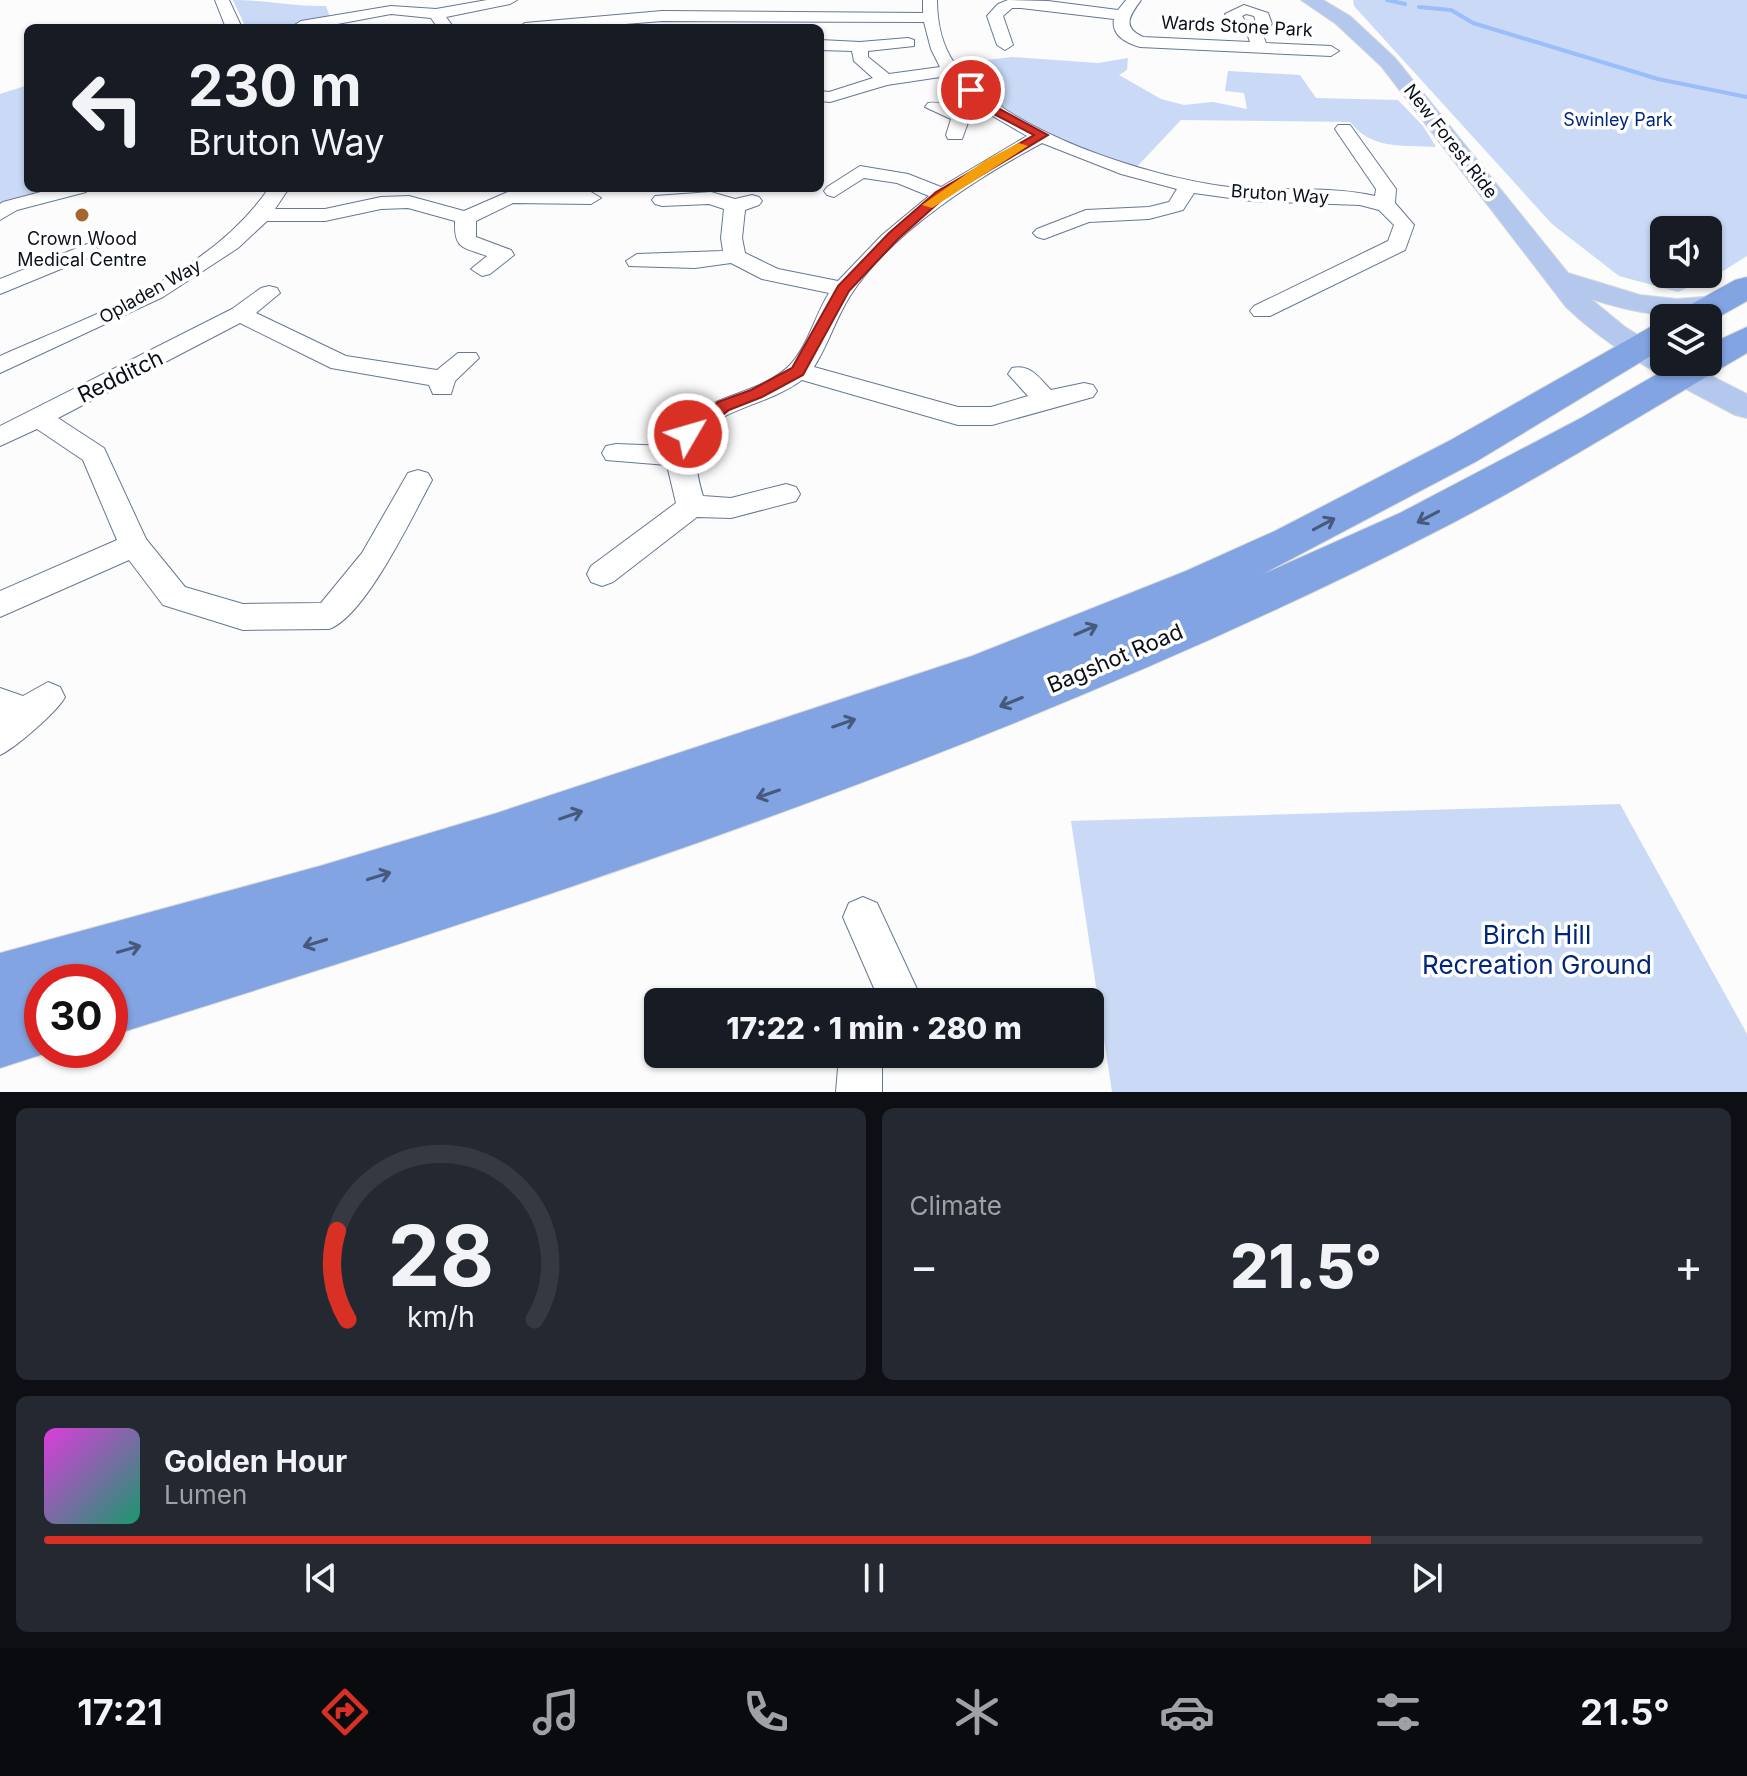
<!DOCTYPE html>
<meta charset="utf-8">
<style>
:root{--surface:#171b24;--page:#242831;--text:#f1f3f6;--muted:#9ea1a6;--line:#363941;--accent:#d93025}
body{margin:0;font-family:Inter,sans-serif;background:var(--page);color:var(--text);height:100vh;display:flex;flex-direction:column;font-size:30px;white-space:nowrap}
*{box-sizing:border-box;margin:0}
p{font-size:26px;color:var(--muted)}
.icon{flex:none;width:44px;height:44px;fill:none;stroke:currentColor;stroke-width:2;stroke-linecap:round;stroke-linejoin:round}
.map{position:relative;height:1092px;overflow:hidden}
.sheet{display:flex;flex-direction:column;gap:16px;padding:16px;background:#0d0f14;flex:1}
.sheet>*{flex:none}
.top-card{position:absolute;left:24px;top:24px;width:800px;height:168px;border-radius:12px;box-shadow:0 2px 6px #0004;background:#171b24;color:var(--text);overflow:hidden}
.tools{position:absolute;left:1650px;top:216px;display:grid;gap:16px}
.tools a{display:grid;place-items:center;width:72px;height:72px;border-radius:12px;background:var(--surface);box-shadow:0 2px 6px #0004;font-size:40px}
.speed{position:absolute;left:24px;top:964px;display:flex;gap:16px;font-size:40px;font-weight:700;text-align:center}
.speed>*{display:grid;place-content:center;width:104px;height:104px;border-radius:50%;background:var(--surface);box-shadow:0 2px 6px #0004;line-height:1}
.speed .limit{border:12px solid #d22;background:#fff;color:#111}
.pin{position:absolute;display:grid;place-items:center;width:68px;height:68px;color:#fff;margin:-34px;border:4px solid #fff;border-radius:50%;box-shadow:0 2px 8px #0007}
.me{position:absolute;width:88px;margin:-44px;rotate:52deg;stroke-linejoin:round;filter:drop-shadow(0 0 6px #0008)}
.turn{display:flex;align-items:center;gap:28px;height:168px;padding:0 32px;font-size:36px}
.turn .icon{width:104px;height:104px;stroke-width:2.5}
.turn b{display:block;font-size:56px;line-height:68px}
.big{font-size:60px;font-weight:800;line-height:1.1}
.sheet .tile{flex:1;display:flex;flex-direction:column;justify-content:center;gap:12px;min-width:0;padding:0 28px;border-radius:12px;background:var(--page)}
.sheet .dial{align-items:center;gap:0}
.dial svg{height:208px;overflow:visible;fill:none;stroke:var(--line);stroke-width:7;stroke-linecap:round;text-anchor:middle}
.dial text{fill:var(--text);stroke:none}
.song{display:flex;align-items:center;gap:24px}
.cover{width:96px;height:96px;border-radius:12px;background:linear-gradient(135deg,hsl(300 70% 55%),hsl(160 70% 35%))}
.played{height:8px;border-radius:4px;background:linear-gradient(90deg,var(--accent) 80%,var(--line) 80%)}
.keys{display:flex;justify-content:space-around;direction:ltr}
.heat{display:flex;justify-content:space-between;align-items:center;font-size:44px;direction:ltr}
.sheet .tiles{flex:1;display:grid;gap:16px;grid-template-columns:1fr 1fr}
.tile:last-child{grid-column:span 2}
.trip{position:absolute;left:644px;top:988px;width:460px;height:80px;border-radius:12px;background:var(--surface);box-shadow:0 2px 6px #0004;font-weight:800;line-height:80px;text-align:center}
.tabs{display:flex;height:128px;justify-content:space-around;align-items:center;background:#090b0e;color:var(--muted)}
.tabs .icon{width:56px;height:56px}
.tabs .active{color:var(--accent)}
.tabs b{font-size:36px;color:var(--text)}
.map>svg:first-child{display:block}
.green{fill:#cadaf6;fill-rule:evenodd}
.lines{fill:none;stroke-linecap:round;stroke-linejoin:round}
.stream{stroke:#9bbdfa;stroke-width:4}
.minor-casing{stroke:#677895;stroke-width:2}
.major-casing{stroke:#d8d9db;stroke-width:2}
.highway-casing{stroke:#d8d9db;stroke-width:2}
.minor{fill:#fff;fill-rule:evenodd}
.major{fill:#b4c8ee;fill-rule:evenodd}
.highway{fill:#82a4e2;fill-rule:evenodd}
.oneway{stroke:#465a7e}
.route{fill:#d93025;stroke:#8d1f18;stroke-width:2}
.slow{fill:#f59e0b}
.poi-dot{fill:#a5652e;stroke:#fff;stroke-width:3}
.labels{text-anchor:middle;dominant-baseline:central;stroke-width:7;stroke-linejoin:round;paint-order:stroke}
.far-street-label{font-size:18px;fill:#0a101b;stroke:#fff}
.far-park-label{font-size:18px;fill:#00277b;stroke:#fff}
.far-poi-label{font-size:18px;fill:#0a101b;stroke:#fff}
.street-label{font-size:22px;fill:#0a101b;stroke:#fff}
.near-park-label{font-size:26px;fill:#00277b;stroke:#fff}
</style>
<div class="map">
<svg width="1747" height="1092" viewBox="0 0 1747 1092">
<rect width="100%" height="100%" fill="#fbfcfb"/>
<g class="green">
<path d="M 233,0 C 265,0 295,7 326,6 L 330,17 L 298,28 L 246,28 Z"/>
<path d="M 1353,0 L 1747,0 L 1747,256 L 1720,273 L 1678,292 L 1619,276 L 1552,224 L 1354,6 ZM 1708,230 L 1708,274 L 1664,274 L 1664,230 Z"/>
<path d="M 1011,57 L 1098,63 L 1128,58 L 1127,70 L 1119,75 L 1161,99 L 1184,105 L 1213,102 L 1247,109 L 1244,93 L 1225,91 L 1228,71 L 1300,75 L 1316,98 L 1398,100 L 1423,126 L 1436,147 C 1403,145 1372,150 1350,122 L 1181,120 L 1133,171 L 990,108 L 946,65 Z"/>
<polygon points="28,85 28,188 57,188 0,203 0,94"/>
<polygon points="1620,804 1747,1034 1747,1092 1112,1092 1071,821"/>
</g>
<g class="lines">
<g class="stream">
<polyline points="1387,0 1405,4"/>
<polyline points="1419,7 1451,10 1473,23 1658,79 1747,97"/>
</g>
<g class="minor-casing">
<g id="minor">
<polygon points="215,0 229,0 242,28 226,28"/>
<polygon points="487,0 517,0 510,4 446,17 454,28 438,28 431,18 391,14 316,28 293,26 301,21 391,6 436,9"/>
<path d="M 923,0 L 937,0 C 937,22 942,46 955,64 C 1004,132 1148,177 1229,187 C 1277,192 1328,185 1375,196 L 1376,189 L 1335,129 L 1338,125 L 1350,125 L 1396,189 L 1395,203 L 1414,225 L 1405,250 L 1270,316 L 1254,316 L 1250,311 L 1254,306 L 1388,241 L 1394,225 L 1379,210 L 1360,205 L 1252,201 L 1194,193 L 1183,210 L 1149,219 L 1089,222 L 1044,239 L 1037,237 L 1033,233 L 1037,229 L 1086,210 L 1149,207 L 1169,202 L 1177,189 L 1121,174 L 1042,143 C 977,178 890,233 850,296 C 836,318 828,345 814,367 L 958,407 L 991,407 L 1028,396 L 1008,374 L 1012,368 C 1031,364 1039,378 1051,390 L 1084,383 L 1093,385 L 1097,391 L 1093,397 L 992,425 L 958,425 L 802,380 C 748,419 674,404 703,496 L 731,498 L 786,484 L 796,487 L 800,494 L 796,501 L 731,518 L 697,517 L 613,582 L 602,586 L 591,582 L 587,574 L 591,566 L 676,503 L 667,465 L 606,460 L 602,453 L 606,446 L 616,444 L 669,446 C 689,392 754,401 790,365 C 808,346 815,315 829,293 L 762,279 L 731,263 L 695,268 L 629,266 L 626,261 L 637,254 L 723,251 L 721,238 L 724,209 L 709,204 L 662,206 L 655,204 L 652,200 L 655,196 L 711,192 L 735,199 L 752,195 L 759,197 L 762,201 L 759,205 L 745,210 L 742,238 L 745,253 L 778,269 L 838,281 L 882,235 L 929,196 L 897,183 L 864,178 L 834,197 L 827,195 L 824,191 L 827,187 L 860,166 L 908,174 L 941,187 L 1027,136 L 989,114 L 969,120 L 962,139 L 948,139 L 946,135 L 951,119 L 925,107 L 928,103 C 948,100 953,114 978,106 L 947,76 L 887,85 L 830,102 L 820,101 L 820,91 L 829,92 L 873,78 L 854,61 L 852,51 L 820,50 L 820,40 L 860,42 L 908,38 L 914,40 L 914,46 L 868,51 L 868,57 L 889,74 L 940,67 L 931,49 L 924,22 L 662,21 L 577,28 L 517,28 L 525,23 L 662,11 L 923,13 Z"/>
<path d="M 1008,0 L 1048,1 L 1118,10 L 1126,0 L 1141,0 C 1130,15 1121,27 1143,37 L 1250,42 L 1247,33 L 1235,27 L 1225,14 L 1244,5 L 1268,13 L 1272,24 L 1262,32 L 1266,43 L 1331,46 L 1339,51 L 1331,56 L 1140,47 C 1126,43 1111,35 1114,19 L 1021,8 L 1012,8 L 1003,16 L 1013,45 L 1005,50 L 997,45 L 987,16 L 998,4 ZM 1246,14 L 1254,16 L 1256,22 L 1245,21 L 1242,16 Z"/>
<polygon points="56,188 89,188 86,192 17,210 0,220 0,204 3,202"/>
<path d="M 269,188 L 289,188 L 275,209 L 325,209 L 381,197 L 409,196 L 464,211 L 510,191 L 591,192 L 601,198 L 591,204 L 513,203 L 476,221 L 476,237 L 511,250 L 514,255 L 490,274 L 482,276 L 471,269 L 487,256 C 463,247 454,250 455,221 L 408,208 L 381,209 L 325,221 L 267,221 L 238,248 L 163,297 L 0,373 L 0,356 C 94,314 209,276 269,188 Z"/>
<polygon points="87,244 95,245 98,250 95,255 0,294 0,279"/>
<path d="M 269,286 L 277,288 L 280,293 L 256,313 L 346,356 L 437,370 L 458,353 L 476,353 L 479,358 L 455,381 L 451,394 L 433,394 L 429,385 L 331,368 L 240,323 L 58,418 L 104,448 L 146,539 L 185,587 L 243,604 L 321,603 L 362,553 L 408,473 L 418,470 L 428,473 L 432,480 C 413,515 365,617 329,629 L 243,630 L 163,605 L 129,560 L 0,617 L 0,591 L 117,540 L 83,460 L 37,429 L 0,446 L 0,426 L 232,309 L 261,288 Z"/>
<path d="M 48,682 L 60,687 L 65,697 C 58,711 14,749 0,755 L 0,688 L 23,696 Z"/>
<polygon points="863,897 877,903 923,1002 880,1002 843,917 849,903"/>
<polygon points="843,1054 888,1054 882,1068 882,1092 836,1092 838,1068"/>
</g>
</g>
<g class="major-casing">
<path id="major" d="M 1301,0 L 1323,0 L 1350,16 L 1395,58 L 1568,273 L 1640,295 L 1677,299 L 1715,296 L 1725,299 L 1730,305 L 1725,311 C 1680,322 1634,313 1591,299 L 1625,327 L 1664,351 L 1664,362 L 1684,362 L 1747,394 L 1747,418 L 1735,415 C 1675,383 1615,354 1566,307 L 1381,66 L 1336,24 Z"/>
</g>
<g class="highway-casing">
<g id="highway">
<polygon points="1747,277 1747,301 1708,323 1708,318 1674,318 1679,311 1735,280"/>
<path d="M 1664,322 L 1664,348 L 1477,461 L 1261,575 L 1400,513 L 1581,418 L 1678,362 L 1708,362 L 1708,345 L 1747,327 L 1747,353 C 1642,414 1538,480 1429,535 C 1009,749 559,895 110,1036 L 110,982 L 42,982 L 42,1050 L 56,1050 L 0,1068 L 0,953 L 320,866 L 497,813 L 972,656 L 1186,571 L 1275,531 L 1449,441 L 1652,326 Z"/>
</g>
</g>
<use href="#minor" class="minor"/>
<use href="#major" class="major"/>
<use href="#highway" class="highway"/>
</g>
<defs><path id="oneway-shaft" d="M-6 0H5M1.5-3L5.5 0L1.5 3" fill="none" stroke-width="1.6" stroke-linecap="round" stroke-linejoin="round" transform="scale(2)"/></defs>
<g class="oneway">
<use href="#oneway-shaft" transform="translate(1428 517) rotate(152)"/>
<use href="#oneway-shaft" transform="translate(1324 524) rotate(-28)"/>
<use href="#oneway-shaft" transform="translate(1086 630) rotate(-23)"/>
<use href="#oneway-shaft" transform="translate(1011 702) rotate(158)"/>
<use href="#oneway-shaft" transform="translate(844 723) rotate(-19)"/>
<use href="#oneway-shaft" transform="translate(768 794) rotate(161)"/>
<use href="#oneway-shaft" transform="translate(571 815) rotate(-19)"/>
<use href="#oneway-shaft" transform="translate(379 876) rotate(-17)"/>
<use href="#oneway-shaft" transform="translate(315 943) rotate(163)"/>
<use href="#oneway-shaft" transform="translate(129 949) rotate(-16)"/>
</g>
<polygon class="route" points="967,87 974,87 994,106 1048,135 945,197 898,239 849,291 803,375 762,397 729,410 693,438 682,438 682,430 718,402 751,390 792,368 838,286 889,233 936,192 1034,135 986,110 967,92"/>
<polygon class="slow" points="1019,143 1028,146 932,208 922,205 986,160"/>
<circle class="poi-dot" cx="82" cy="215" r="8"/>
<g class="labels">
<g class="far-street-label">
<text transform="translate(1237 26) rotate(3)">Wards Stone Park</text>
<text transform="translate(1451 141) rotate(52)">New Forest Ride</text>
<text transform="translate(1280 194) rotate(4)">Bruton Way</text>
<text transform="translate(150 291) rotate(-29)">Opladen Way</text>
</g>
<g class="far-park-label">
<text x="1618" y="119">Swinley Park</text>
</g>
<g class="far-poi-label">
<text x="82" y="238">Crown Wood<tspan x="82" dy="21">Medical Centre</tspan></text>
</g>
<g class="street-label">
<text transform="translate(120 376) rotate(-26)">Redditch</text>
<text transform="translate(1115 658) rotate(-23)">Bagshot Road</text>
</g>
<g class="near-park-label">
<text x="1537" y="934">Birch Hill<tspan x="1537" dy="30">Recreation Ground</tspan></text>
</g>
</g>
</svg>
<div class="tools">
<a><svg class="icon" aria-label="sound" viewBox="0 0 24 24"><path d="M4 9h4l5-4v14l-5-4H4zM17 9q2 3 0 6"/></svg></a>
<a><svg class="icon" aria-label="layers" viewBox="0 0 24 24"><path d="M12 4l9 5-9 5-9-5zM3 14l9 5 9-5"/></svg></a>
</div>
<div class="speed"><div class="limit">30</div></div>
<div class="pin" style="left:971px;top:90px;background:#d93025"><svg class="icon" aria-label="arrive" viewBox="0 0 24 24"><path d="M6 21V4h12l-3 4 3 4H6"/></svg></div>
<svg class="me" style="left:688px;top:434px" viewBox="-20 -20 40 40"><circle r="17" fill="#d93025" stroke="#fff" stroke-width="3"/><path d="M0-11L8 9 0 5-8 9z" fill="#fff"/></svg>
<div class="trip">17:22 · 1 min · 280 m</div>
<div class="top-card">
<div class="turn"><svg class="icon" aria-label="left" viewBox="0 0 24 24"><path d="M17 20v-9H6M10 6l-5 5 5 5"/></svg><div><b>230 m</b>Bruton Way</div></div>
</div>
</div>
<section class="sheet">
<div class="tiles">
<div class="tile dial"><svg viewBox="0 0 100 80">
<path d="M14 69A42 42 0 1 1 86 69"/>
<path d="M14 69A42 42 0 0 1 10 35" stroke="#d93025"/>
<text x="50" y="56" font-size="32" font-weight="700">28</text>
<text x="50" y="72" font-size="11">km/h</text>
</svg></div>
<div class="tile"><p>Climate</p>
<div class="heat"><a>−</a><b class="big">21.5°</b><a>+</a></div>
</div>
<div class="tile">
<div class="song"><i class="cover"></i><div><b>Golden Hour</b><p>Lumen</p></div></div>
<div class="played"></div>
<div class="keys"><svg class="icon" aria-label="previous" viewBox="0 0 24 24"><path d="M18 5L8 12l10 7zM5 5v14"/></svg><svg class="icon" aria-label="pause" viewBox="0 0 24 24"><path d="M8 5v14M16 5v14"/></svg><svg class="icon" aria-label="next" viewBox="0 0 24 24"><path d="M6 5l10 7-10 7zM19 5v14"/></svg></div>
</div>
</div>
</section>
<nav class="tabs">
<b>17:21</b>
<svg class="icon active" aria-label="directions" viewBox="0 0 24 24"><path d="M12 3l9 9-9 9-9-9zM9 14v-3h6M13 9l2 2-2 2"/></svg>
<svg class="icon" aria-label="music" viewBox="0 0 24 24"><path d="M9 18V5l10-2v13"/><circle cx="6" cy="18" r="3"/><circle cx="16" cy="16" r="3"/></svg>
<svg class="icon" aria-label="phone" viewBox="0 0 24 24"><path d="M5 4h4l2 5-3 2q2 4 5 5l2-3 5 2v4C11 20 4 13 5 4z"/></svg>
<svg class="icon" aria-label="climate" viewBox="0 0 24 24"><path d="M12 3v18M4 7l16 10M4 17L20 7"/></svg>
<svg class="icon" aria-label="car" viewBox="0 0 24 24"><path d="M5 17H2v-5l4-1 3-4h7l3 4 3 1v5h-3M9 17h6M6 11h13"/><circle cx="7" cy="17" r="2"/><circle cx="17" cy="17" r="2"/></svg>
<svg class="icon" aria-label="filters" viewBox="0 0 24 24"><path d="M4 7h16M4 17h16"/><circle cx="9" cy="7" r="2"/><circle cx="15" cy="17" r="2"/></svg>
<b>21.5°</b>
</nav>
